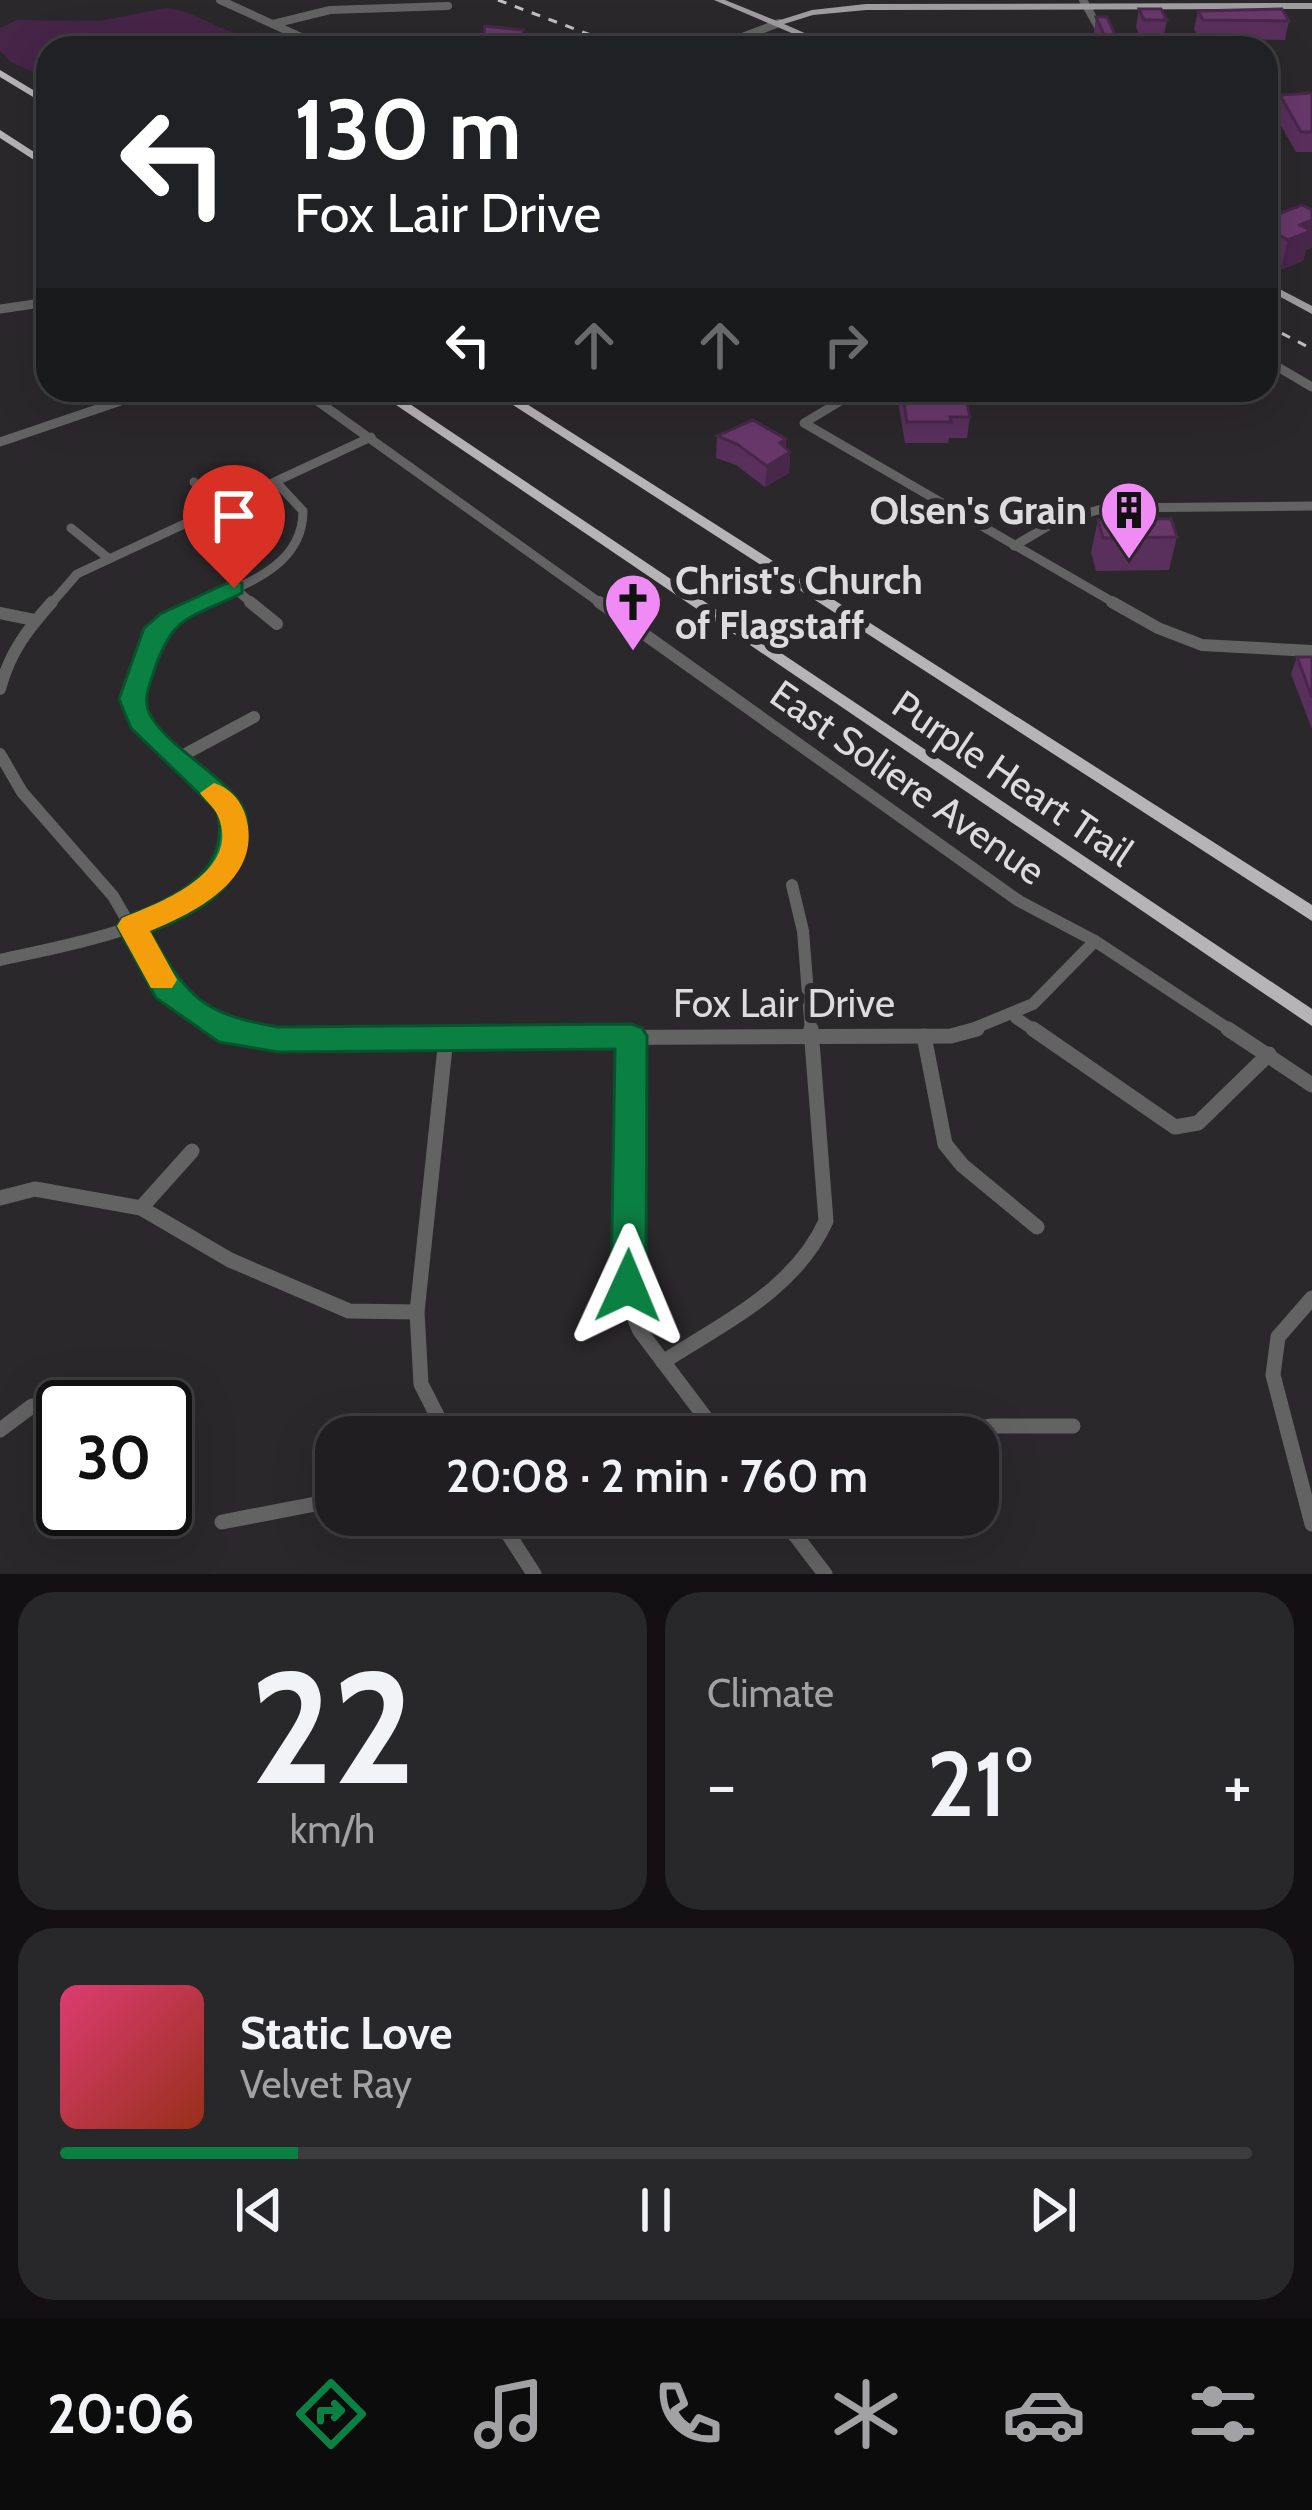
<!DOCTYPE html>
<meta charset="utf-8">
<style>
:root{--surface:#201e20;--page:#282729;--text:#f1f3f6;--muted:#a2a2a5;--line:#3d3c3e;--accent:#0b8043}
body{margin:0;font-family:Cabin,sans-serif;background:var(--page);color:var(--text);height:100vh;display:flex;flex-direction:column;font-size:45px;white-space:nowrap}
*{box-sizing:border-box;margin:0}
p{font-size:39px;color:var(--muted)}
.icon{flex:none;width:66px;height:66px;fill:none;stroke:currentColor;stroke-width:2;stroke-linecap:round;stroke-linejoin:round}
.map{position:relative;height:1574px;overflow:hidden}
.side{display:flex;flex-direction:column;gap:18px;padding:18px;background:#121012;flex:1}
.side>*{flex:none}
.top-card{position:absolute;left:36px;top:36px;width:1242px;height:366px;border-radius:36px;box-shadow:0 12px 48px #0002,0 0 0 3px var(--line);background:#202124;color:#fff;overflow:hidden}
.speed{position:absolute;left:36px;top:1380px;display:flex;gap:24px;font-size:60px;font-weight:700;text-align:center}
.speed>*{display:grid;place-content:center;width:156px;height:156px;border-radius:50%;background:var(--surface);box-shadow:0 12px 48px #0002,0 0 0 3px var(--line);line-height:1}
.speed .limit{border:6px solid #111;border-radius:18px;background:#fff;color:#111}
.pin{position:absolute;display:grid;place-items:center;width:102px;height:102px;color:#fff;margin:-123px -51px;border-radius:50% 50% 50% 0;rotate:-45deg;box-shadow:0 0 12px #0007}
.pin .icon{rotate:45deg}
.me{position:absolute;width:132px;margin:-66px;rotate:1deg;stroke-linejoin:round;filter:drop-shadow(0 0 9px #0008)}
.turn{display:flex;align-items:center;gap:42px;height:252px;padding:0 60px;font-size:54px}
.turn .icon{width:156px;height:156px;stroke-width:2.5}
.turn b{display:block;font-size:84px;line-height:102px}
.lanes{display:flex;align-items:center;height:114px;padding:0 60px;background:#0003;justify-content:center;gap:60px;direction:ltr}
.lanes .off{opacity:.35}
.big{font-size:90px;font-weight:600;line-height:1.1}
.side .card{flex:1;display:flex;flex-direction:column;justify-content:center;gap:18px;min-width:0;padding:0 42px;border-radius:36px;background:var(--page)}
.side .dial{align-items:center;gap:0}
.dial b{font-size:156px;line-height:1}
.song{display:flex;align-items:center;gap:36px}
.cover{width:144px;height:144px;border-radius:18px;background:linear-gradient(135deg,hsl(340 70% 55%),hsl(10 70% 35%))}
.played{height:12px;border-radius:6px;background:linear-gradient(90deg,var(--accent) 20%,var(--line) 20%)}
.keys{display:flex;justify-content:space-around;direction:ltr}
.heat{display:flex;justify-content:space-between;align-items:center;font-size:66px;direction:ltr}
.side .tiles{flex:1;display:grid;gap:18px;grid-template-columns:1fr 1fr}
.card:last-child{grid-column:span 2}
.trip{position:absolute;left:315px;top:1416px;width:684px;height:120px;border-radius:36px;background:var(--surface);box-shadow:0 12px 48px #0002,0 0 0 3px var(--line);font-weight:600;line-height:120px;text-align:center}
.tabs{display:flex;height:192px;justify-content:space-around;align-items:center;background:#0d0c0d;color:var(--muted)}
.tabs .icon{width:84px;height:84px}
.tabs .on{color:var(--accent)}
.tabs b{font-size:54px;color:var(--text)}
.map>svg:first-child{display:block}
.green{fill:#462548}
.lines{fill:none;stroke-linecap:round;stroke-linejoin:round}
.minor-far3{stroke:#646364;stroke-width:8}
.minor-far2{stroke:#646364;stroke-width:9}
.minor-far1{stroke:#646364;stroke-width:12}
.minor{stroke:#646364;stroke-width:15}
.major{fill:#9f9d9f;fill-rule:evenodd}
.highway{fill:#b6b4b7;fill-rule:evenodd}
.rail{stroke:#c2c1c2;stroke-width:3;stroke-dasharray:9 9;stroke-linecap:butt}
.wall{fill:#59305c}
.shaded-wall{fill:#49274b}
.building{fill:#68386b;stroke:#49274b;stroke-width:3}
.route{fill:#0b8043;stroke:#07532c;stroke-width:3}
.slow{fill:#f59e0b}
.labels{text-anchor:middle;dominant-baseline:central;stroke-width:12;stroke-linejoin:round;paint-order:stroke}
.poi-label{font-size:39px;font-weight:bold;fill:#dddcdd;stroke:#2a282a;text-anchor:end}
.street-label{font-size:39px;fill:#dddcdd;stroke:#2a282a}
</style>
<div class="map">
<svg width="1312" height="1574" viewBox="0 0 1312 1574">
<rect width="100%" height="100%" fill="#2a282a"/>
<path class="green" d="M 166,8 C 200,11 222,36 258,37 L 250,48 L 48,48 L 48,79 L 11,62 L 0,51 L 0,28 L 17,20 L 100,21 Z"/>
<g class="lines">
<g class="minor-far3">
<polyline points="220,0 325,48"/>
<polyline points="1083,0 1101,32 1141,48"/>
<polyline points="273,24 330,10 448,6"/>
<polyline points="713,48 779,23"/>
</g>
<g class="minor-far2">
<polyline points="0,309 48,302"/>
<polyline points="1266,360 1312,387"/>
<polyline points="302,390 603,605"/>
<polyline points="859,390 804,423 1118,605"/>
<polyline points="0,442 153,390"/>
<polyline points="194,482 219,507"/>
<polyline points="71,528 108,558"/>
<polyline points="1014,546 1053,523 1105,508 1312,506"/>
<polyline points="234,588 254,605"/>
<polyline points="50,605 77,574 371,437"/>
<path d="M 197,605 C 242,585 303,568 303,511 L 276,482"/>
</g>
<g class="minor-far1">
<polyline points="250,602 277,624"/>
<polyline points="599,602 1019,901 1095,941 1233,1032"/>
<polyline points="1112,602 1158,628 1202,645 1312,651"/>
<polyline points="0,613 34,620"/>
<path d="M 0,689 C 10,652 27,630 52,602"/>
<polyline points="0,754 22,792 113,896 167,989 219,1029 240,1032"/>
<polyline points="178,758 254,717"/>
<polyline points="792,885 803,931 811,1032"/>
<path d="M 0,960 C 59,946 268,914 231,816 C 214,772 158,757 137,716 C 129,701 135,678 140,663 C 152,630 173,615 203,602"/>
<polyline points="1016,1018 1037,1032"/>
<polyline points="965,1032 1033,1004 1095,941"/>
</g>
<g class="minor">
<polyline points="222,1029 278,1039 951,1036 977,1029"/>
<polyline points="1033,1029 1175,1127 1198,1123 1269,1054"/>
<polyline points="1228,1029 1312,1085"/>
<polyline points="631,1036 631,1311 640,1331 720,1437"/>
<polyline points="924,1036 945,1144 962,1165 1037,1227"/>
<polyline points="446,1038 417,1312 421,1384 448,1437"/>
<polyline points="0,1198 35,1189 141,1208 230,1260 349,1311 417,1312"/>
<polyline points="141,1208 192,1151"/>
<polyline points="1312,1298 1278,1337 1273,1375 1312,1524"/>
<path d="M 663,1362 C 723,1323 795,1290 826,1221 L 811,1029"/>
<polyline points="0,1430 32,1406"/>
<polyline points="936,1437 990,1426 1073,1426"/>
<polyline points="496,1515 534,1574"/>
<polyline points="780,1515 825,1574"/>
<polyline points="222,1522 336,1500"/>
<polyline points="795,1535 822,1515"/>
</g>
<g class="major">
<polygon points="714,0 725,0 777,21 812,10 866,4 1312,3 1312,9 866,10 813,15 784,24 839,48 827,48"/>
<polygon points="1266,282 1312,306 1312,314 1266,289"/>
</g>
<g class="highway">
<polygon points="0,70 48,99 48,106 0,77"/>
<polygon points="0,130 48,161 48,169 0,138"/>
<polygon points="374,390 389,390 1312,1009 1312,1026"/>
<polygon points="490,390 505,390 1312,905 1312,921"/>
</g>
<g class="rail">
<polyline points="498,0 625,48"/>
<polyline points="1266,325 1312,349"/>
</g>
</g>
<g class="wall">
<polygon points="1139,9 1167,20 1163,39 1141,39 1136,27"/>
<polygon points="1198,11 1289,21 1285,40 1199,39 1194,29"/>
<polygon points="1096,17 1121,48 1093,48 1092,45"/>
<polygon points="1312,93 1312,152 1296,152 1275,115 1280,95"/>
<polygon points="1312,210 1312,247 1306,250 1303,261 1280,270 1266,263 1266,219"/>
<polygon points="900,390 964,390 970,417 967,438 949,438 948,443 905,443 898,402"/>
<polygon points="717,436 786,439 786,448 790,452 789,473 765,487 736,465 716,458"/>
<polygon points="1098,520 1177,537 1169,570 1096,571 1091,552"/>
<polygon points="1297,657 1312,657 1312,729 1291,674"/>
</g>
<g class="shaded-wall">
<polygon points="1312,220 1312,247 1306,249 1303,261 1280,270 1288,240 1300,225"/>
<polygon points="786,439 785,455 790,452 789,473 765,487 767,466 780,443"/>
</g>
<g class="building">
<polygon points="1139,9 1161,9 1167,20 1144,20"/>
<polygon points="1282,9 1289,21 1203,20 1198,11"/>
<polygon points="1096,17 1107,17 1121,48 1110,48"/>
<polygon points="485,26 523,30 521,48 482,48"/>
<polygon points="1312,93 1312,132 1301,132 1280,95"/>
<polygon points="1302,205 1312,210 1312,220 1300,225 1311,231 1288,240 1266,228 1266,219"/>
<polygon points="902,390 964,390 970,417 950,417 951,422 907,422"/>
<polygon points="753,420 786,439 780,443 790,452 767,466 737,444 717,436"/>
<polygon points="1130,518 1171,519 1177,537 1103,538 1098,520"/>
<polygon points="1297,657 1312,657 1312,697"/>
</g>
<path class="route" d="M 234,580 L 242,583 L 242,593 C 189,619 172,614 153,674 C 148,689 142,703 152,718 C 173,750 215,770 238,800 C 249,813 248,828 245,844 C 237,893 193,915 150,932 C 187,997 202,1014 278,1027 L 631,1024 L 642,1028 L 647,1036 L 646,1286 L 641,1297 L 628,1302 L 616,1297 L 611,1286 L 615,1049 L 278,1052 L 219,1042 L 156,998 L 117,926 L 122,918 C 169,901 233,874 217,811 L 131,728 L 119,699 L 144,628 L 160,614 Z"/>
<path class="slow" d="M 214,783 C 230,788 241,800 246,817 C 263,879 196,912 150,931 L 177,980 L 172,988 L 151,988 L 117,926 L 122,918 C 159,903 242,873 218,816 C 214,807 206,801 200,793 Z"/>
<defs>
<g id="building-pin" transform="scale(3)"><path d="M0 17L-7.5 6A9.5 9.5 0 1 1 7.5 6Z" fill="#f08bf6" stroke="#2a282a"/><path d="M-4-6H4V6H1V3H-1V6H-4ZM-2.5-4.3h1.7v1.8h-1.7ZM.8-4.3h1.7v1.8H.8ZM-2.5-1h1.7V.8h-1.7ZM.8-1h1.7V.8H.8Z" fill="#111"/></g>
<g id="church-pin" transform="scale(3)"><path d="M0 17L-7.5 6A9.5 9.5 0 1 1 7.5 6Z" fill="#f08bf6" stroke="#2a282a"/><path d="M-1.2-6h2.4v3.5h3.3v2.4h-3.3V6h-2.4V-.1h-3.3v-2.4h3.3Z" fill="#111"/></g>
</defs>
<g fill-rule="evenodd">
<use href="#building-pin" x="1129" y="510"/>
<use href="#church-pin" x="633" y="602"/>
</g>
<g class="labels">
<g class="poi-label">
<text x="1087" y="510">Olsen's Grain</text>
<text x="675" y="580" text-anchor="start">Christ's Church<tspan x="675" dy="45">of Flagstaff</tspan></text>
</g>
<g class="street-label">
<text transform="translate(1013 778) rotate(34)">Purple Heart Trail</text>
<text transform="translate(908 782) rotate(35)">East Soliere Avenue</text>
<text x="784" y="1003">Fox Lair Drive</text>
</g>
</g>
</svg>
<div class="speed"><div class="limit">30</div></div>
<div class="pin" style="left:234px;top:588px;background:#d93025"><svg class="icon" aria-label="arrive" viewBox="0 0 24 24"><path d="M6 21V4h12l-3 4 3 4H6"/></svg></div>
<svg class="me" style="left:628px;top:1286px" viewBox="-20 -20 40 40"><path d="M0-17L14 15 0 8-14 15z" fill="#0b8043" stroke="#fff" stroke-width="4"/></svg>
<div class="trip">20:08 · 2 min · 760 m</div>
<div class="top-card">
<div class="turn"><svg class="icon" aria-label="left" viewBox="0 0 24 24"><path d="M17 20v-9H6M10 6l-5 5 5 5"/></svg><div><b>130 m</b>Fox Lair Drive</div></div>
<div class="lanes"><svg class="icon" aria-label="left" viewBox="0 0 24 24"><path d="M17 20v-9H6M10 6l-5 5 5 5"/></svg><svg class="icon off" aria-label="ahead" viewBox="0 0 24 24"><path d="M12 20V5M6 11l6-6 6 6"/></svg><svg class="icon off" aria-label="ahead" viewBox="0 0 24 24"><path d="M12 20V5M6 11l6-6 6 6"/></svg><svg class="icon off" aria-label="right" viewBox="0 0 24 24"><path d="M7 20v-9h11M14 6l5 5-5 5"/></svg></div>
</div>
</div>
<section class="side">
<div class="tiles">
<div class="card dial"><b>22</b><p>km/h</p></div>
<div class="card"><p>Climate</p>
<div class="heat"><a>−</a><b class="big">21°</b><a>+</a></div>
</div>
<div class="card">
<div class="song"><i class="cover"></i><div><b>Static Love</b><p>Velvet Ray</p></div></div>
<div class="played"></div>
<div class="keys"><svg class="icon" aria-label="previous" viewBox="0 0 24 24"><path d="M18 5L8 12l10 7zM5 5v14"/></svg><svg class="icon" aria-label="pause" viewBox="0 0 24 24"><path d="M8 5v14M16 5v14"/></svg><svg class="icon" aria-label="next" viewBox="0 0 24 24"><path d="M6 5l10 7-10 7zM19 5v14"/></svg></div>
</div>
</div>
</section>
<nav class="tabs">
<b>20:06</b>
<svg class="icon on" aria-label="directions" viewBox="0 0 24 24"><path d="M12 3l9 9-9 9-9-9zM9 14v-3h6M13 9l2 2-2 2"/></svg>
<svg class="icon" aria-label="music" viewBox="0 0 24 24"><path d="M9 18V5l10-2v13"/><circle cx="6" cy="18" r="3"/><circle cx="16" cy="16" r="3"/></svg>
<svg class="icon" aria-label="phone" viewBox="0 0 24 24"><path d="M5 4h4l2 5-3 2q2 4 5 5l2-3 5 2v4C11 20 4 13 5 4z"/></svg>
<svg class="icon" aria-label="climate" viewBox="0 0 24 24"><path d="M12 3v18M4 7l16 10M4 17L20 7"/></svg>
<svg class="icon" aria-label="car" viewBox="0 0 24 24"><path d="M5 17H2v-5l4-1 3-4h7l3 4 3 1v5h-3M9 17h6M6 11h13"/><circle cx="7" cy="17" r="2"/><circle cx="17" cy="17" r="2"/></svg>
<svg class="icon" aria-label="filters" viewBox="0 0 24 24"><path d="M4 7h16M4 17h16"/><circle cx="9" cy="7" r="2"/><circle cx="15" cy="17" r="2"/></svg>
</nav>
